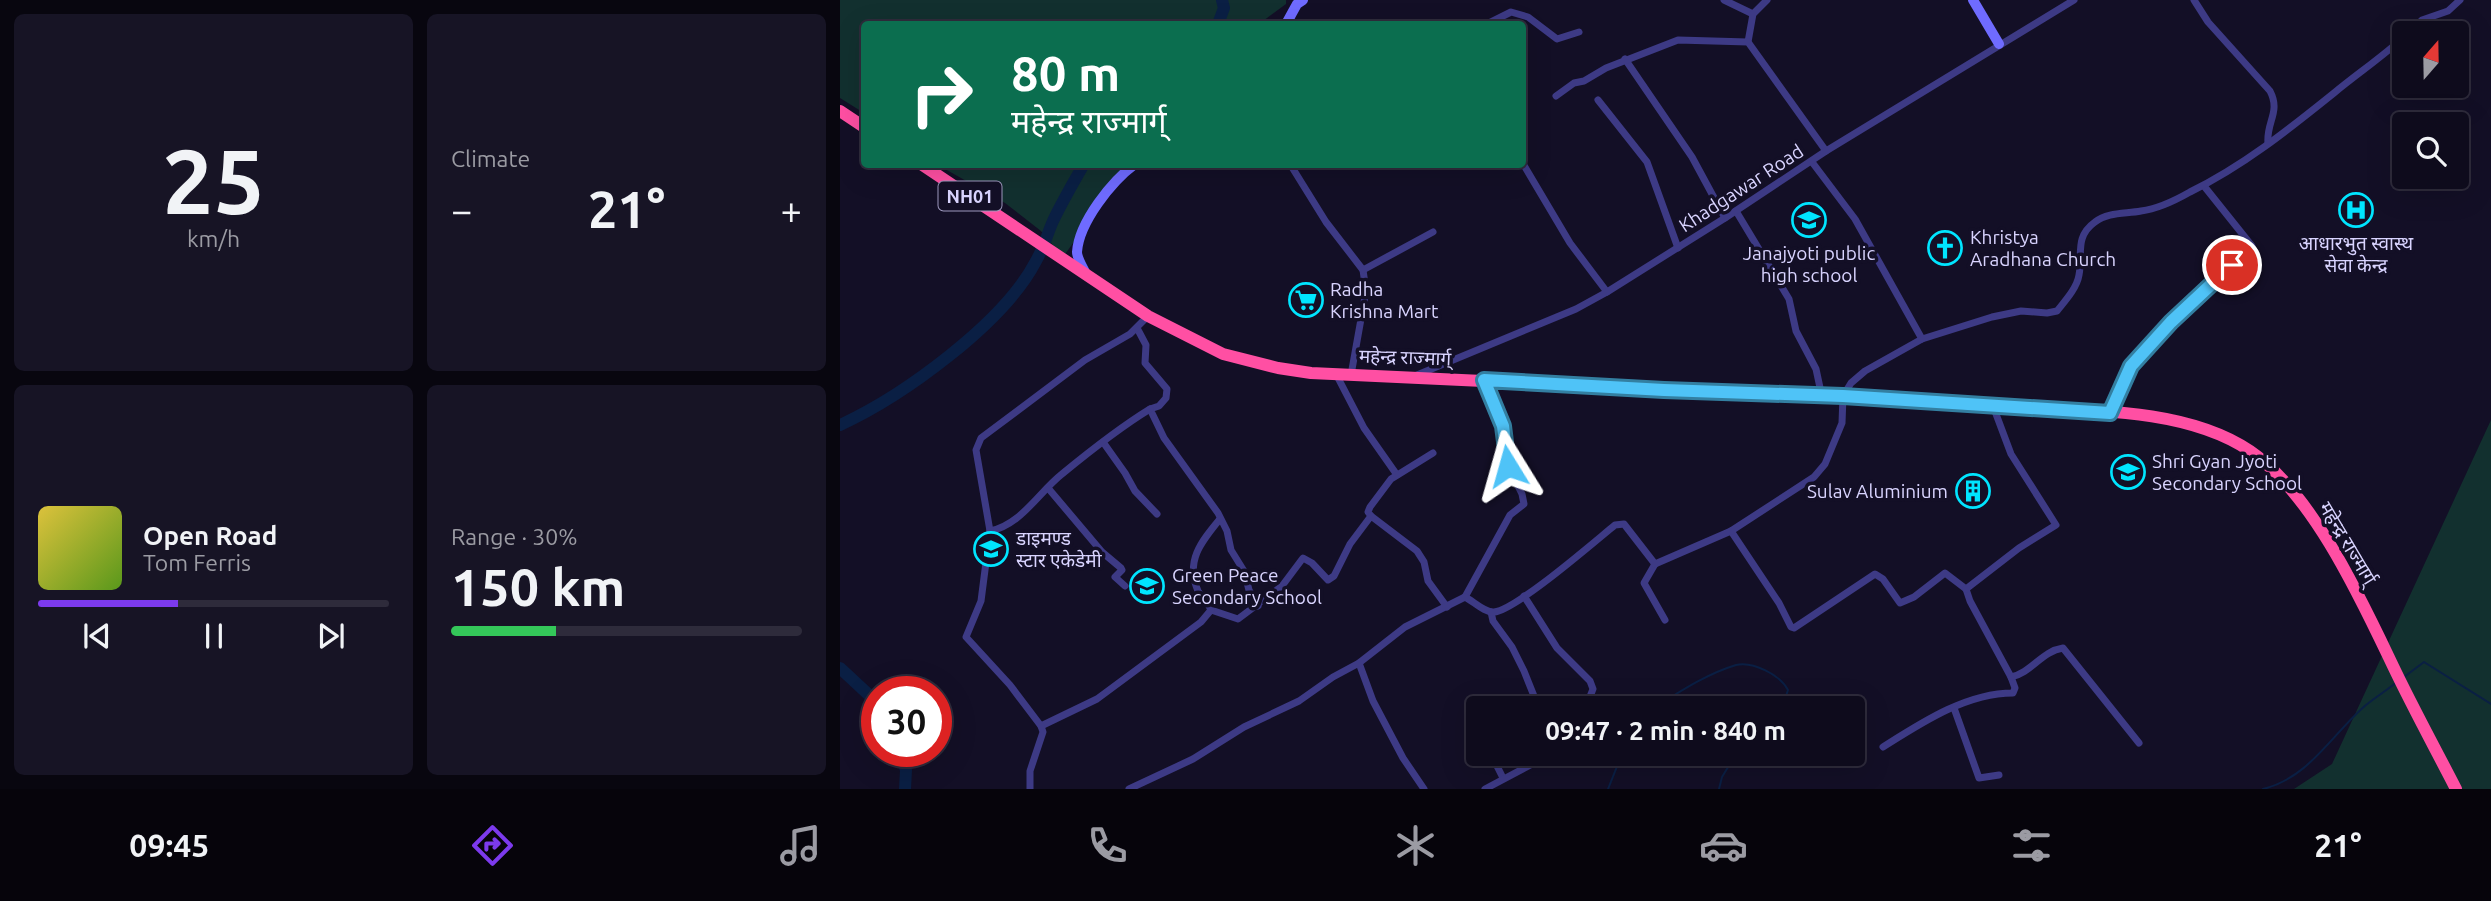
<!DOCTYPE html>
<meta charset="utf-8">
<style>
:root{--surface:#0e0b1c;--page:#171425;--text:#f1f3f6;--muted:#9b9ba3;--line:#2e2b3b;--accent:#7c3aed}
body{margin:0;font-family:Ubuntu,"Noto Sans Devanagari",sans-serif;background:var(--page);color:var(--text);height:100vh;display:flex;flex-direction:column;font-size:26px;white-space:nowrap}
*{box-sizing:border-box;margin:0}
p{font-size:23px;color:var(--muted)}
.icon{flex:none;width:38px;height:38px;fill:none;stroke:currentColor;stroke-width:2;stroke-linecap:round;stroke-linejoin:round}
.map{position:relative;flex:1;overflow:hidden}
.panel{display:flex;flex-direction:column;gap:14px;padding:14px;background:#08060f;width:840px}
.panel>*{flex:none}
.banner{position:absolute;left:21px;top:21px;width:665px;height:147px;border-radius:7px;box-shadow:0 7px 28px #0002,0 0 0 2px var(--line);background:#0b6e4f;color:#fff;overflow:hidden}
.needle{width:46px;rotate:20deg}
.buttons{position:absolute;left:1552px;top:21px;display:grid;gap:14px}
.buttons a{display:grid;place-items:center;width:77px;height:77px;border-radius:7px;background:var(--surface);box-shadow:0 7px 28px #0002,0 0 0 2px var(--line);font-size:35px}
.speed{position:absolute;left:21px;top:676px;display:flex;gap:14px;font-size:35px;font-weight:700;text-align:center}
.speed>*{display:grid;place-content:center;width:91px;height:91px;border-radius:50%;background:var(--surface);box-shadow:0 7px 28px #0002,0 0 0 2px var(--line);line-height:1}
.speed .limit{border:10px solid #d22;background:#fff;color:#111}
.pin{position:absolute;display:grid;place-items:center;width:60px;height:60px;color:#fff;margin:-30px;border:4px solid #fff;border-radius:50%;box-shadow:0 2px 7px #0007}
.me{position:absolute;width:77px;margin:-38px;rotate:352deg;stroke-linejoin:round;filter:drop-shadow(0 0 5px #0008)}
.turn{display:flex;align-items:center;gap:24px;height:147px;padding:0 35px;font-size:32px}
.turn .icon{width:91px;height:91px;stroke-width:2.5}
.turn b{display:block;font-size:49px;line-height:60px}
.big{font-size:52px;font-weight:600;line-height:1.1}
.panel .card{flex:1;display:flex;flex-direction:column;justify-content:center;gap:10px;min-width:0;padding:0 24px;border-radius:10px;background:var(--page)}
.panel .dial{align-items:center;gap:0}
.dial b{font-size:91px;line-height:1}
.song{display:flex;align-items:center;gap:21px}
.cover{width:84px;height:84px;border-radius:10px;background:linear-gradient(135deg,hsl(50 70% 55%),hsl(90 70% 35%))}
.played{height:7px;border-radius:4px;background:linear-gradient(90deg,var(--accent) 40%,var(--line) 40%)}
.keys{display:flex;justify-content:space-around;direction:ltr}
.heat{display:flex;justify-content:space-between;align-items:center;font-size:38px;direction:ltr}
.charge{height:10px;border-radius:5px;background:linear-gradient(90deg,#34c759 30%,var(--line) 0)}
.panel .tiles{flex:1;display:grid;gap:14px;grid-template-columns:repeat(2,1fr)}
.trip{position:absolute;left:626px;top:696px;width:399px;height:70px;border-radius:7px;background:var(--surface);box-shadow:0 7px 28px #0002,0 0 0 2px var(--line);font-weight:600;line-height:70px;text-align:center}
.menu{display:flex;height:112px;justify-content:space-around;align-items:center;background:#06040b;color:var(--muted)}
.menu .icon{width:49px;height:49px}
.menu .on{color:var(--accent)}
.menu b{font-size:32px;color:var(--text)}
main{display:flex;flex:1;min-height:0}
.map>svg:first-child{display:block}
.green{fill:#12302f}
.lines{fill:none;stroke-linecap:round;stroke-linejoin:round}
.stream{stroke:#0a1f44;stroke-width:2}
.river{stroke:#0a1f44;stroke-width:12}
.street{stroke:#3d3a85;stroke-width:7}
.secondary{stroke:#6f6bff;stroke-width:10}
.highway{stroke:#ff4fa3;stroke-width:12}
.route-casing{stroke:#337fa1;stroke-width:18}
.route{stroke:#4fc3f7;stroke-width:12}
.labels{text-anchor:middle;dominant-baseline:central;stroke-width:7;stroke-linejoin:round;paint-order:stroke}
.shield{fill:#130f26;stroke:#9e99be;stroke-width:2}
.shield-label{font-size:18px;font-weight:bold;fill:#d9d4ff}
.street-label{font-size:19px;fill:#d9d4ff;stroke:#130f26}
.poi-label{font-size:19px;fill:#d9d4ff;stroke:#130f26;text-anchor:start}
</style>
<main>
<section class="panel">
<div class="tiles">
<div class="card dial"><b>25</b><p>km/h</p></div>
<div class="card"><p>Climate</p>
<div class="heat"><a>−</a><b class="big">21°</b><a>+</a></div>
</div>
<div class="card">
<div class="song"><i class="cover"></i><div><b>Open Road</b><p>Tom Ferris</p></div></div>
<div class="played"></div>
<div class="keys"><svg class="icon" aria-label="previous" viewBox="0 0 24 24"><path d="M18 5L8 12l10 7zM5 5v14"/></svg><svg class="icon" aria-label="pause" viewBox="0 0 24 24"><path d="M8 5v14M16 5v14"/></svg><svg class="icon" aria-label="next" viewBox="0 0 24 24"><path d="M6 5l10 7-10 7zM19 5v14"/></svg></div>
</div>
<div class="card"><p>Range · 30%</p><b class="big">150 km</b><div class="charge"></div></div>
</div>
</section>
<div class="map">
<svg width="1651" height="789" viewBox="0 0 1651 789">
<rect width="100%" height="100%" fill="#130f26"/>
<g class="green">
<polygon points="0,0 446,0 446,4 419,24 24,24 24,113 0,98"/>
<polygon points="98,165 287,165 275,185 223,257 201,231 165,203"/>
<polygon points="1651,420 1651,789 1454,789 1492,764"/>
</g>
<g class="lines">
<g class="stream">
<polyline points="1564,677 1584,662 1651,704"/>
<path d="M 812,709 C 838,693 866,674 896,665 C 913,661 940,675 948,690 L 946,696 L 934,709"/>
<polyline points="768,789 782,754"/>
<polyline points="879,789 882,777 896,754"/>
<path d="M 1423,789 C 1469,778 1492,734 1526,705 C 1536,697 1547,690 1557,682"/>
</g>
<g class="river">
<polyline points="378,24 384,8 382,0"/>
<path d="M 0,425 C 63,396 164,323 196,261 C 203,249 207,235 213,221 C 222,202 233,183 244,164"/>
<polyline points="0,668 29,695 37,708"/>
<polyline points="59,751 66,770 65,789"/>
</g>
<g class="street">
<polyline points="884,0 913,14"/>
<path d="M 1354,0 L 1368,22 L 1430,91 C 1441,112 1426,122 1428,143"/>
<polyline points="647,24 671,12 688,17 717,39 739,32"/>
<polyline points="1568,33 1582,20 1608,11 1620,0"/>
<polyline points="908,42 913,14 927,0"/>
<polyline points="785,59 852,157 885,218"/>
<polyline points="716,96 734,83 744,81 766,68 838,40 908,42 986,151"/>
<polyline points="758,100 807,162 838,248"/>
<polyline points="682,162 730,243 767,292"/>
<polyline points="972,162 1015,219 1082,339"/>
<polyline points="450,164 486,222 523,270 526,291 511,375"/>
<polyline points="896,211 949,299 956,331 976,369 982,397"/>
<polyline points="523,270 593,232"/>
<polyline points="297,328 306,345 305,363 327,389 326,398 319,406 310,409 324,438 378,513 387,531 391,550 404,571 409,590 418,606"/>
<polyline points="496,374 524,428 557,475"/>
<polyline points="577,375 736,309 767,292 885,218 986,151 1234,0"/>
<polyline points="1270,413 1291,366 1331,322 1412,246 1364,186"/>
<polyline points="263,442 285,473 295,491 317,514"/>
<polyline points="208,488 262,552 281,568 282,570 275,577 285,586"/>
<polyline points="531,516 528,512 530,507 551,479 593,453"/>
<path d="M 150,531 C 181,525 199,492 222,474 C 250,451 279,428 310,409"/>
<path d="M 891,531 L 939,603 L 951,627 L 954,628 L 1035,574 L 1043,579 L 1060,603 L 1074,597 L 1105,573 L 1126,589 L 1130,601 L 1171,677 L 1175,688 L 1173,693 C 1126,693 1081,723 1043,747"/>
<polyline points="815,564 804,583 825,620"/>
<polyline points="1126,589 1179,548 1216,525 1171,454 1153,406"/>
<polyline points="684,596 717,648 750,681 753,689 745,709"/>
<polyline points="625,597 670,515 684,504 682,494 668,466 663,427 644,380"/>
<polyline points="371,610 398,619 442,586 463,558 472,563 488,580 494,576 510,544 531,516 577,551 584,562 588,581 607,607"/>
<polyline points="651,612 653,621 672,647 684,671 694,696 693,705 687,709"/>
<polyline points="519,663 533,701 563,758 584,789"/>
<path d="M 1171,677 C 1191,673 1202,651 1223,648 L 1299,743"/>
<polyline points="1114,708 1139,778 1159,775"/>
<polyline points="639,715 632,719 632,723 639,733"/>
<path d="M 201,726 L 257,699 L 361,622 L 371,610 C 368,602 362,598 358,591 C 345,561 361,542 380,519"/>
<polyline points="651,754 663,778"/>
<polyline points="190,789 190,771 203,732 201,726 170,685 126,637 141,601 150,531 136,450 141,438 245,360 290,334 308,316"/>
<path d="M 289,789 L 353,759 L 404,727 L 459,701 L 493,677 L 519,663 L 565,627 L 625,597 C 633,601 645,613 654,612 C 676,610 754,542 775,525 L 784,524 L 815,564 L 891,531 L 974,477 L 985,464 L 1002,423 L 1003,396 L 1011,383 L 1025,371 L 1082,339 L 1152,317 L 1181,311 L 1207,313 L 1217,311 C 1225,301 1237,288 1239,275 C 1243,255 1234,237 1255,222 C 1268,212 1285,214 1301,211 C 1317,209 1336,200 1350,192 C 1403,166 1448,130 1494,93 C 1517,74 1542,57 1564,37"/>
<polyline points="645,789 711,754"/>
</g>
<g class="secondary">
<polyline points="1133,0 1159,44"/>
<polyline points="446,24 457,4 463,0"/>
<path d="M 245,272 C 242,266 237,258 237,252 C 239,222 272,181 295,164"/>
</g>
<g class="highway">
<polyline points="0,111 24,127"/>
<path d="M 81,164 L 308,316 L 383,354 L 438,368 L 471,373 L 982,397 L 1003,396 C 1057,400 1110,404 1163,407 C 1241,411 1344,406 1410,451 C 1473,494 1521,599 1553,666 C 1573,708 1595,748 1616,789"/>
</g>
</g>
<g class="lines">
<g class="route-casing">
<polyline id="route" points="668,466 663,426 644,380 824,390 1003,396 1270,413 1291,366 1331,322 1392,265"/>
</g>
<use href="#route" class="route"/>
</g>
<defs>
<g id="hospital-ring" transform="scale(1.75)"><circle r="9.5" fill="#130f26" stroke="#00e5ff" stroke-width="1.5"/><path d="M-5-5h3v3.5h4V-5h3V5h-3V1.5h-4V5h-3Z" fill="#00e5ff"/></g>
<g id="school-ring" transform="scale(1.75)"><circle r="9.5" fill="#130f26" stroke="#00e5ff" stroke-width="1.5"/><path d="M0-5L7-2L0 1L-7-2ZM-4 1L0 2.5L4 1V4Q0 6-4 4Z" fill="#00e5ff"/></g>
<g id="church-ring" transform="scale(1.75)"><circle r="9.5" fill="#130f26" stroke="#00e5ff" stroke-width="1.5"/><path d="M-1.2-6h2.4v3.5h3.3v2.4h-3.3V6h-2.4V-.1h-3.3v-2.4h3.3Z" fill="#00e5ff"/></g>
<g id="supermarket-ring" transform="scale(1.75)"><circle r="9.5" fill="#130f26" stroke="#00e5ff" stroke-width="1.5"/><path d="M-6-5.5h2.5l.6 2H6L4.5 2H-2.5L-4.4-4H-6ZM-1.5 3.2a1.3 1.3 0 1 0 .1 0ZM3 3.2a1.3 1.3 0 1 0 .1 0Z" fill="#00e5ff"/></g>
<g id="university-ring" transform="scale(1.75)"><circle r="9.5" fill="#130f26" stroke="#00e5ff" stroke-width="1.5"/><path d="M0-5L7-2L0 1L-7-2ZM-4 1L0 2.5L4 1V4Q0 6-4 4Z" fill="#00e5ff"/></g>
<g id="building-ring" transform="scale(1.75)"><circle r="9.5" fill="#130f26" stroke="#00e5ff" stroke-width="1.5"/><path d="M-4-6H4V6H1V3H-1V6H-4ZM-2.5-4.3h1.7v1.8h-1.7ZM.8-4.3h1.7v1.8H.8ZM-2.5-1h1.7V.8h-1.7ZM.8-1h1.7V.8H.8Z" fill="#00e5ff"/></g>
</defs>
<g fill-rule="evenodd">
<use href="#hospital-ring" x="1516" y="210"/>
<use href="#school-ring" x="969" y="220"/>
<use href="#church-ring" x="1105" y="248"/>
<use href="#supermarket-ring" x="466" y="300"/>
<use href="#university-ring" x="1288" y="472"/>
<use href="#building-ring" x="1133" y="491"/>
<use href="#school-ring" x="151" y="549"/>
<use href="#school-ring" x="307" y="586"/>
</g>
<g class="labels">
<rect class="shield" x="98.5" y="181.5" width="63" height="29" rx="5"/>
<g class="shield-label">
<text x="130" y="196">NH01</text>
</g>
<g class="street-label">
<text transform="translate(901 188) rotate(-33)">Khadgawar Road</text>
<text transform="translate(565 357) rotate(2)">महेन्द्र राज्मार्ग्</text>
<text transform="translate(1508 543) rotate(59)">महेन्द्र राज्मार्ग्</text>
</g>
<g class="poi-label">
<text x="1130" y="237">Khristya<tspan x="1130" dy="22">Aradhana Church</tspan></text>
<text x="1516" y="243" text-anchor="middle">आधारभुत स्वास्थ<tspan x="1516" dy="22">सेवा केन्द्र</tspan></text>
<text x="969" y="253" text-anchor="middle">Janajyoti public<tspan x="969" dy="22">high school</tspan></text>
<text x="490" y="289">Radha<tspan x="490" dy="22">Krishna Mart</tspan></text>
<text x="1312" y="461">Shri Gyan Jyoti<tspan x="1312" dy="22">Secondary School</tspan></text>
<text x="1108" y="491" text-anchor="end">Sulav Aluminium</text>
<text x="176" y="538">डाइमण्ड<tspan x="176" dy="22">स्टार एकेडेमी</tspan></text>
<text x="332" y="575">Green Peace<tspan x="332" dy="22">Secondary School</tspan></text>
</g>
</g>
</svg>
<div class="buttons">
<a><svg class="needle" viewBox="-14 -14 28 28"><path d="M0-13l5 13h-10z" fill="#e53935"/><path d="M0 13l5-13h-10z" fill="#9b9ba3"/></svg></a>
<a><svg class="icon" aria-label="search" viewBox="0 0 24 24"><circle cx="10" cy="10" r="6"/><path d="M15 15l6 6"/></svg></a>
</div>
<div class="speed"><div class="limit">30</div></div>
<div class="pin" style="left:1392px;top:265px;background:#d93025"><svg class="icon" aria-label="arrive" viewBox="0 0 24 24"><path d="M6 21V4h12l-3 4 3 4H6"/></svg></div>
<svg class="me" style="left:668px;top:466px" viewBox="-20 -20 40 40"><path d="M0-17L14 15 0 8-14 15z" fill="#4fc3f7" stroke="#fff" stroke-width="4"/></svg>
<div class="trip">09:47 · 2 min · 840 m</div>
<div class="banner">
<div class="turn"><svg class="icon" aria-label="right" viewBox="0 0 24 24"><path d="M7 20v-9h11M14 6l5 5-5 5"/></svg><div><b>80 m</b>महेन्द्र राज्मार्ग्</div></div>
</div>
</div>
</main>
<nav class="menu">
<b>09:45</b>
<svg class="icon on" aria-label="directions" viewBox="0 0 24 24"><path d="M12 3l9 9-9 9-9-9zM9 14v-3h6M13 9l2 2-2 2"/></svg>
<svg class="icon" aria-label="music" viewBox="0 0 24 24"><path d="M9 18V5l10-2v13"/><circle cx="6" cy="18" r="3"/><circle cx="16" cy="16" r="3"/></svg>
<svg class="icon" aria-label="phone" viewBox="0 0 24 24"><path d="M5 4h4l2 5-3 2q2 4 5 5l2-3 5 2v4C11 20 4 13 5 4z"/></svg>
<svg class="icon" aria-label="climate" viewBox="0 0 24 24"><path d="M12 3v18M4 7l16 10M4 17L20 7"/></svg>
<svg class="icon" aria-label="car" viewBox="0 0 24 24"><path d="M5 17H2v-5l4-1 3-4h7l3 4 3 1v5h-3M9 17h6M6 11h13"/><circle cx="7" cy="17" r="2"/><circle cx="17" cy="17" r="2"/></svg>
<svg class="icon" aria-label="filters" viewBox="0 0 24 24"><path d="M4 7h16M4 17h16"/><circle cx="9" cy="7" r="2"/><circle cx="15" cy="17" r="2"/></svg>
<b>21°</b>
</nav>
